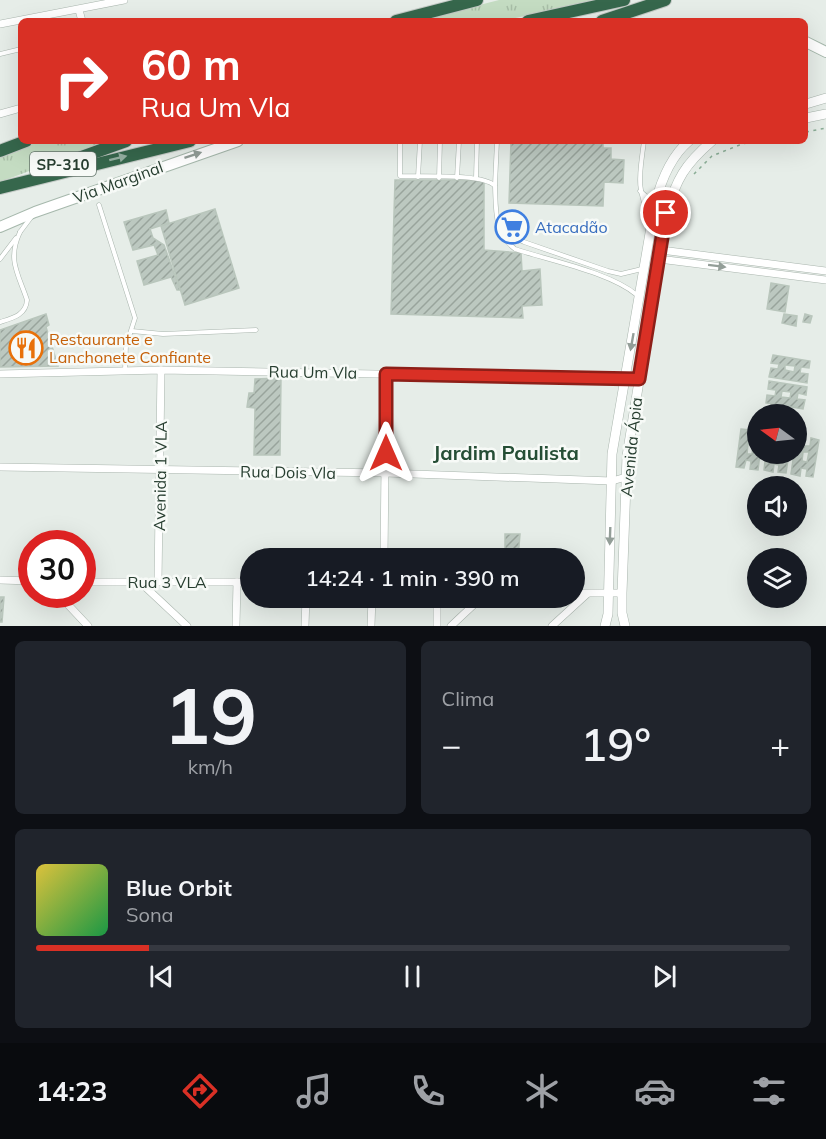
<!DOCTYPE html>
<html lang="pt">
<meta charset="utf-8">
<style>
:root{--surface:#171b24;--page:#20242c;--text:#f1f3f6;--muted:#9ea1a6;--line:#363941;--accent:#d93025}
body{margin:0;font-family:Mulish,sans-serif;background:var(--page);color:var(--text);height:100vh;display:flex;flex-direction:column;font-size:22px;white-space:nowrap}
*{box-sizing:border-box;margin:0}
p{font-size:20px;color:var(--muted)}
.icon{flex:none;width:33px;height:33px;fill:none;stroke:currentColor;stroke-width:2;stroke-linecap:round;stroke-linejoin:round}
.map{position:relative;height:626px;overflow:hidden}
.sheet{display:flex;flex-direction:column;gap:15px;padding:15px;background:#0d0f14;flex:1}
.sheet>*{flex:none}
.top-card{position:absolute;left:18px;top:18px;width:790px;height:126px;border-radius:9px;box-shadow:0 6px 24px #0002;background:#d93025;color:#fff;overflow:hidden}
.needle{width:39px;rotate:285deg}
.controls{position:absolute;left:747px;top:404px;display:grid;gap:12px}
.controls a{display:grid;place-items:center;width:60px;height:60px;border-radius:50%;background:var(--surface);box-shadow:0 6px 24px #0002;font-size:30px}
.speed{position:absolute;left:18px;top:530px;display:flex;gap:12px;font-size:30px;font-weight:700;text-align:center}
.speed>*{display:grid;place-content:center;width:78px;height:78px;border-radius:50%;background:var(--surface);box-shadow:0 6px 24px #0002;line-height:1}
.speed .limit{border:9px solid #d22;background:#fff;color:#111}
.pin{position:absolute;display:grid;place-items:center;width:51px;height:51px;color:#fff;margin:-26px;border:3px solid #fff;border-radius:50%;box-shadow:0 2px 6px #0007}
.me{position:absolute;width:66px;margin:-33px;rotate:0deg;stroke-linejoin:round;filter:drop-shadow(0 0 4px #0008)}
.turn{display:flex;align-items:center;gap:21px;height:126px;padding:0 24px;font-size:27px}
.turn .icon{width:78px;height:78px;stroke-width:2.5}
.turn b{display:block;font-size:42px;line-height:51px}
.big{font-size:45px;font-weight:600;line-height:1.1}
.sheet .card{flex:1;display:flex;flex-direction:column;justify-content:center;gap:9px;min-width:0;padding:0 21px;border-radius:9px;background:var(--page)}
.sheet .dial{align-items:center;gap:0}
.dial b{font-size:78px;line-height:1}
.song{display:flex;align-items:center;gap:18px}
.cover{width:72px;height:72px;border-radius:9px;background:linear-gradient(135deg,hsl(50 70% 55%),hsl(140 70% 35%))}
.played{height:6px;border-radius:3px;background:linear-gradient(90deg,var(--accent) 15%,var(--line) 15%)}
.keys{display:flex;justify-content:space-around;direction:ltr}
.heat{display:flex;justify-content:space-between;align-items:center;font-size:33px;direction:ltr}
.sheet .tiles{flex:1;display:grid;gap:15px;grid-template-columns:1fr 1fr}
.card:last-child{grid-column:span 2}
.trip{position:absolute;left:240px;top:548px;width:345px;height:60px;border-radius:30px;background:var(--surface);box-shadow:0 6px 24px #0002;font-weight:600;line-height:60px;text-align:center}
.tabs{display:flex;height:96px;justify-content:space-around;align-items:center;background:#090b0e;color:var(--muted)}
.tabs .icon{width:42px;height:42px}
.tabs .selected{color:var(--accent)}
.tabs b{font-size:27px;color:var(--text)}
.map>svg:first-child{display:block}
.grass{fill:url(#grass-tufts)}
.building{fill:url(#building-hatch);stroke:#b9c6bc;stroke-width:1.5;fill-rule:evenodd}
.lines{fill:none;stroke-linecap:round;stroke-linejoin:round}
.service-casing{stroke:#a9b5ad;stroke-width:5}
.minor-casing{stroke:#a9b5ad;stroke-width:8}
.tertiary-casing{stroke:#a9b5ad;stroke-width:10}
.secondary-casing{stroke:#a6b8ac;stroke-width:12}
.motorway-casing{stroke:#c3c9c5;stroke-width:14}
.path{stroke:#8aad96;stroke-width:1.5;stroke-dasharray:3 4.5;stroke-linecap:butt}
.service{stroke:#fff;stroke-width:4}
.minor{stroke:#fff;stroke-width:7}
.tertiary{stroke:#fff;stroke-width:9}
.secondary{stroke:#fff;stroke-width:10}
.motorway{stroke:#36674c;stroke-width:12}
.oneway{fill:#939e98}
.oneway2{fill:#96b0a2}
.route-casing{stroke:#8d1f18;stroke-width:15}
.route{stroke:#d93025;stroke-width:10}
.labels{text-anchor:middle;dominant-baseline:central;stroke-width:5;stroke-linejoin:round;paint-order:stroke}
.shield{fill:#f7faf7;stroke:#65766c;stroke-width:1.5}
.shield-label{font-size:15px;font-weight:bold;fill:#273e30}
.street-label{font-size:16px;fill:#273e30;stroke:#f7faf7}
.shop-label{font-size:16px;fill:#366cbe;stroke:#f7faf7;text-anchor:start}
.food-label{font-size:16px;fill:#c56008;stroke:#f7faf7;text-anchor:start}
.quarter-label{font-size:20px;font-weight:bold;fill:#254e35;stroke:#f7faf7}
</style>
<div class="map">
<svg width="826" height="626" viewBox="0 0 826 626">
<defs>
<pattern id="grass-tufts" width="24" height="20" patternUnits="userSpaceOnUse" patternTransform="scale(1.5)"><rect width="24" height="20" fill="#c4dcc2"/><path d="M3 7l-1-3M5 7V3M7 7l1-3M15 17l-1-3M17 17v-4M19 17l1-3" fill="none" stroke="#a8bea7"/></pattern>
<pattern id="building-hatch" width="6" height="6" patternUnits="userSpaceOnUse" patternTransform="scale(1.5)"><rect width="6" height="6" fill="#bcc8c0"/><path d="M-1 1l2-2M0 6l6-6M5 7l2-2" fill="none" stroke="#99a49c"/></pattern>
</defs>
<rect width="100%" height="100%" fill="#e6ede8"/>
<g class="grass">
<polygon points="499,0 594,0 503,21 417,21"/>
<polygon points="40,141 109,141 0,182 0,156"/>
</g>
<g class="building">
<polygon points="511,141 603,141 603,148 611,148 611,159 624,160 623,183 604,182 603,206 509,203"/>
<polygon points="395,180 484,180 484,250 521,253 522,271 540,269 542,305 522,306 523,318 391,314"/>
<polygon points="215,209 239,288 185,305 161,226"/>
<polygon points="166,210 169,223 150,229 153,238 164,245 180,290 177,290 171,277 144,285 137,261 158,255 154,245 133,250 124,222"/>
<polygon points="771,283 789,286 785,312 767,309"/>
<polygon points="46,314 49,325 46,327 58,366 0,367 0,330"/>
<polygon points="784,314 797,316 796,326 782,323"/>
<polygon points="805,314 812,316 810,323 803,322"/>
<path d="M 773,355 L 810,361 L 809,368 L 801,367 L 800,373 L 808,374 L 807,383 L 769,377 L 771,368 L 778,369 L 779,364 L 771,363 ZM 785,365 L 795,366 L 794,372 L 785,370 Z"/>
<polygon points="281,378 280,455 254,455 255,408 247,407 249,393 254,393 255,379"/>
<path d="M 769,381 L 807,387 L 806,395 L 798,393 L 797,399 L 805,400 L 803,409 L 766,403 L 767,395 L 775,396 L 776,390 L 768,389 ZM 782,391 L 791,392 L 790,398 L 781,397 Z"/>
<path d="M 741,429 L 750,430 L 749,438 L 754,439 L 755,431 L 758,431 L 758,453 L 760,453 L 758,470 L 750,469 L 751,461 L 746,460 L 744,468 L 736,467 ZM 748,444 L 753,445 L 752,454 L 747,454 Z"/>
<path d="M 797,436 L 805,438 L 804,446 L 810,446 L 811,438 L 819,440 L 813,477 L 806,476 L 807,469 L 801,468 L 800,476 L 791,474 L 794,453 L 796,453 ZM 803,452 L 809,452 L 807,462 L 802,461 Z"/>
<polygon points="766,453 775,453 775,457 780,458 781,453 789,453 786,473 778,472 779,465 774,464 773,472 764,470"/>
<polygon points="505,534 520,534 518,558 505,558"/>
<polygon points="0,597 4,597 2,622 0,622"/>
</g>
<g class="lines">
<g class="service-casing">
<g id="service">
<polyline points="0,54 21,49"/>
<path d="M 400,141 L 400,176 C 420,177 483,173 495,186 C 496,210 494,233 515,249 C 551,261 609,272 637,295"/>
<path d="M 644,141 C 640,174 635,187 651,219"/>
<polyline points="418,177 420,141"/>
<polyline points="439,178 440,141"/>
<polyline points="457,178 459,141"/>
<polyline points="476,178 477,141"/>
<polyline points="495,185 497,141"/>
<polyline points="640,191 655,204 667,207"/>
<polyline points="99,205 135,318 126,346 125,370"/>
<polyline points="500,231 524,242 608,271 621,274 642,269"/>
<polyline points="20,232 32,216"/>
<polyline points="0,259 16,238"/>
<path d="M 0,322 C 13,318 26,315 27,300 C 18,273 7,260 20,232"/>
<polyline points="132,331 163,334 256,330"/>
</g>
</g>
<g class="minor-casing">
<g id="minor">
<polyline points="79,10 82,21"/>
<polyline points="0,24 124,0"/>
<polyline points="0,114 21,108"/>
<polyline points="661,250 826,271"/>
<polyline points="659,259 826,280"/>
<polyline points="0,374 161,370 639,379"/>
<polyline points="0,467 386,473 612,481 626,477"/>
<polyline points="384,558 386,374"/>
<polyline points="0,580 32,581"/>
<polyline points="82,582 250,582"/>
<polyline points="140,582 187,626"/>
<polyline points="158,582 161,370"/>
<polyline points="574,593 622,593"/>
<polyline points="58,594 88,626"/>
<polyline points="236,626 237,582"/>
<polyline points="305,626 306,597"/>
<polyline points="371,626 372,597"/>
<polyline points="437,626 437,597"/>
<polyline points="451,626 482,597"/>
<polyline points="552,626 587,594"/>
</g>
</g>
<g class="tertiary-casing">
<g id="tertiary">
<polyline points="806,104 826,98"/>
<polyline points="806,118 826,114"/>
<path d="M 605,626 L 608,614 L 612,454 L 655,204 C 661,181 671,156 689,141"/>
<path d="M 625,626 L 622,613 L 622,593 L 627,456 L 666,213 C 677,179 684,165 712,141"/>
</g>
</g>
<g class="secondary-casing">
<g id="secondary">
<polyline points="806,42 826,52"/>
<polyline points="0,227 35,212 238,141"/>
</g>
</g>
<g class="motorway-casing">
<g id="motorway">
<polyline points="396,21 477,0"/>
<polyline points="528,21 624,0"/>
<polyline points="602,21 665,0"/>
<polyline points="0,151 26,141"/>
<polyline points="54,167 126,141"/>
<polyline points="0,188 190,141"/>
</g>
</g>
<g class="path">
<polyline points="806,132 826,128"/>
<polyline points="694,174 712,156 742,144 758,141"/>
<polyline points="680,206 681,199"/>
</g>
<use href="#service" class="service"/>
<use href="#minor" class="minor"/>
<use href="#tertiary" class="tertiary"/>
<use href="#secondary" class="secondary"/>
<use href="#motorway" class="motorway"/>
</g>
<defs><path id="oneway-solid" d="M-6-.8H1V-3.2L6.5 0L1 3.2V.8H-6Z" transform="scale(1.5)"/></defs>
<g class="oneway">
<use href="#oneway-solid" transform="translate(193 155) rotate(-18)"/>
<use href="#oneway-solid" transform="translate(717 266) rotate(7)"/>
<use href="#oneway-solid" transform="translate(632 342) rotate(100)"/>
<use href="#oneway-solid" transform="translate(610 536) rotate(92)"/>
</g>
<use class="oneway2" href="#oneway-solid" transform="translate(118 158) rotate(-14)"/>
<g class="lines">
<g class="route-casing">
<polyline id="route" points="386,453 386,374 639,379 666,213"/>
</g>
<use href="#route" class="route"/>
</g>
<defs>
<g id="supermarket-ring" transform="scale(1.725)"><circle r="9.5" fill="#f7faf7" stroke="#3f7fe0" stroke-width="1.5"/><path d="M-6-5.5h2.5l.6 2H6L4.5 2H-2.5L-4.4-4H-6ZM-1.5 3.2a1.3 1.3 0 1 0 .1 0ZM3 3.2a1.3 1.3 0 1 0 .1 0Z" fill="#3f7fe0"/></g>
<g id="restaurant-ring" transform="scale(1.725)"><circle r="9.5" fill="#f7faf7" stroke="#e8710a" stroke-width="1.5"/><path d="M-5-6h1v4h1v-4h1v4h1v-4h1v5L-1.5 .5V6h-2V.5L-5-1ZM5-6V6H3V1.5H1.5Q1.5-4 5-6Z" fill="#e8710a"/></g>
</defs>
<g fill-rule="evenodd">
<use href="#supermarket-ring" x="512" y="227"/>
<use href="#restaurant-ring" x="26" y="348"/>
</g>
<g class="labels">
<rect class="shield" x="30" y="152" width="66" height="24" rx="4.5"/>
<g class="shield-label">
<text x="63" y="164">SP-310</text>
</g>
<g class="street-label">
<text transform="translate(118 182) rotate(-20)">Via Marginal</text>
<text transform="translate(313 372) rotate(1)">Rua Um Vla</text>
<text transform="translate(631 447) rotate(-84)">Avenida Ápia</text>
<text transform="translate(288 472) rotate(1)">Rua Dois Vla</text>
<text transform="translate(160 476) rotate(-89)">Avenida 1 VLA</text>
<text x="167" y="582">Rua 3 VLA</text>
</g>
<g class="shop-label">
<text x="535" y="227">Atacadão</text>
</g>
<g class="food-label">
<text x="49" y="339">Restaurante e<tspan x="49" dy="18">Lanchonete Confiante</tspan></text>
</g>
<g class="quarter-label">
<text x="506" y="452">Jardim Paulista</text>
</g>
</g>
</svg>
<div class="controls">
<a><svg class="needle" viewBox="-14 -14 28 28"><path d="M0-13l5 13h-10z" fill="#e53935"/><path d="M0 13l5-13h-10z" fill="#9ea1a6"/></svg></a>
<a><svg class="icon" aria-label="sound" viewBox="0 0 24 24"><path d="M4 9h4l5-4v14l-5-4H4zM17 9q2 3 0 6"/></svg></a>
<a><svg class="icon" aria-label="layers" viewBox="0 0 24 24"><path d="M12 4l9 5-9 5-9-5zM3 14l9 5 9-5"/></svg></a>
</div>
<div class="speed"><div class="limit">30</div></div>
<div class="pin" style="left:666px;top:213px;background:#d93025"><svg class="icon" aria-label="arrive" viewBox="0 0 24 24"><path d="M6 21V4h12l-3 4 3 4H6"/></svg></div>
<svg class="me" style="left:386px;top:453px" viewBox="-20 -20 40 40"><path d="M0-17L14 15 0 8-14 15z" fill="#d93025" stroke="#fff" stroke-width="4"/></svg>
<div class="trip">14:24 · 1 min · 390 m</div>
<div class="top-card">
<div class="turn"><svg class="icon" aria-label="right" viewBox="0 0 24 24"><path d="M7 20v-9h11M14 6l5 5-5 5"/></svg><div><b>60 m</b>Rua Um Vla</div></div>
</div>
</div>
<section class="sheet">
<div class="tiles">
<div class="card dial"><b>19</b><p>km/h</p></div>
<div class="card"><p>Clima</p>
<div class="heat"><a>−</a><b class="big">19°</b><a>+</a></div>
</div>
<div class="card">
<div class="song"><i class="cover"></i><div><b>Blue Orbit</b><p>Sona</p></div></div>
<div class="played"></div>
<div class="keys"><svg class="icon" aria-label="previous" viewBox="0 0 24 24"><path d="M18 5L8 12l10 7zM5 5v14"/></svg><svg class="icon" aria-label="pause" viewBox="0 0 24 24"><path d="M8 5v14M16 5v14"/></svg><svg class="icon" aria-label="next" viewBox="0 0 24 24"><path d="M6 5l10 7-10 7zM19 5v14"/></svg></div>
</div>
</div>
</section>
<nav class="tabs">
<b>14:23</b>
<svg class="icon selected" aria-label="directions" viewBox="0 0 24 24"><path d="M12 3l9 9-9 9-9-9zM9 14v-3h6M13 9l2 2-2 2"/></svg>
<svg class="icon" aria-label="music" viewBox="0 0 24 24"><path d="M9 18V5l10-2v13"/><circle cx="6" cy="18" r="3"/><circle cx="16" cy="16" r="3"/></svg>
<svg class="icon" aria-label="phone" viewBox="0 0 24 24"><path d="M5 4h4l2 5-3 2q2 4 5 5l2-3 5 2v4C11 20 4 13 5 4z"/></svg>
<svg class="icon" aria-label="climate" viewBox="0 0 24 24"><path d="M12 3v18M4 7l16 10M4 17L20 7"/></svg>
<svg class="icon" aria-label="car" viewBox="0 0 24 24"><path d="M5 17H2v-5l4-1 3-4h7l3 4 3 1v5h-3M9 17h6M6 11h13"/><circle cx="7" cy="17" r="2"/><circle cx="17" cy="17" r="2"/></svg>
<svg class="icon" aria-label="filters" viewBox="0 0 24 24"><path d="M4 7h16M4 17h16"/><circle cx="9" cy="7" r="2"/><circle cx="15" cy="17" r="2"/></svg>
</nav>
